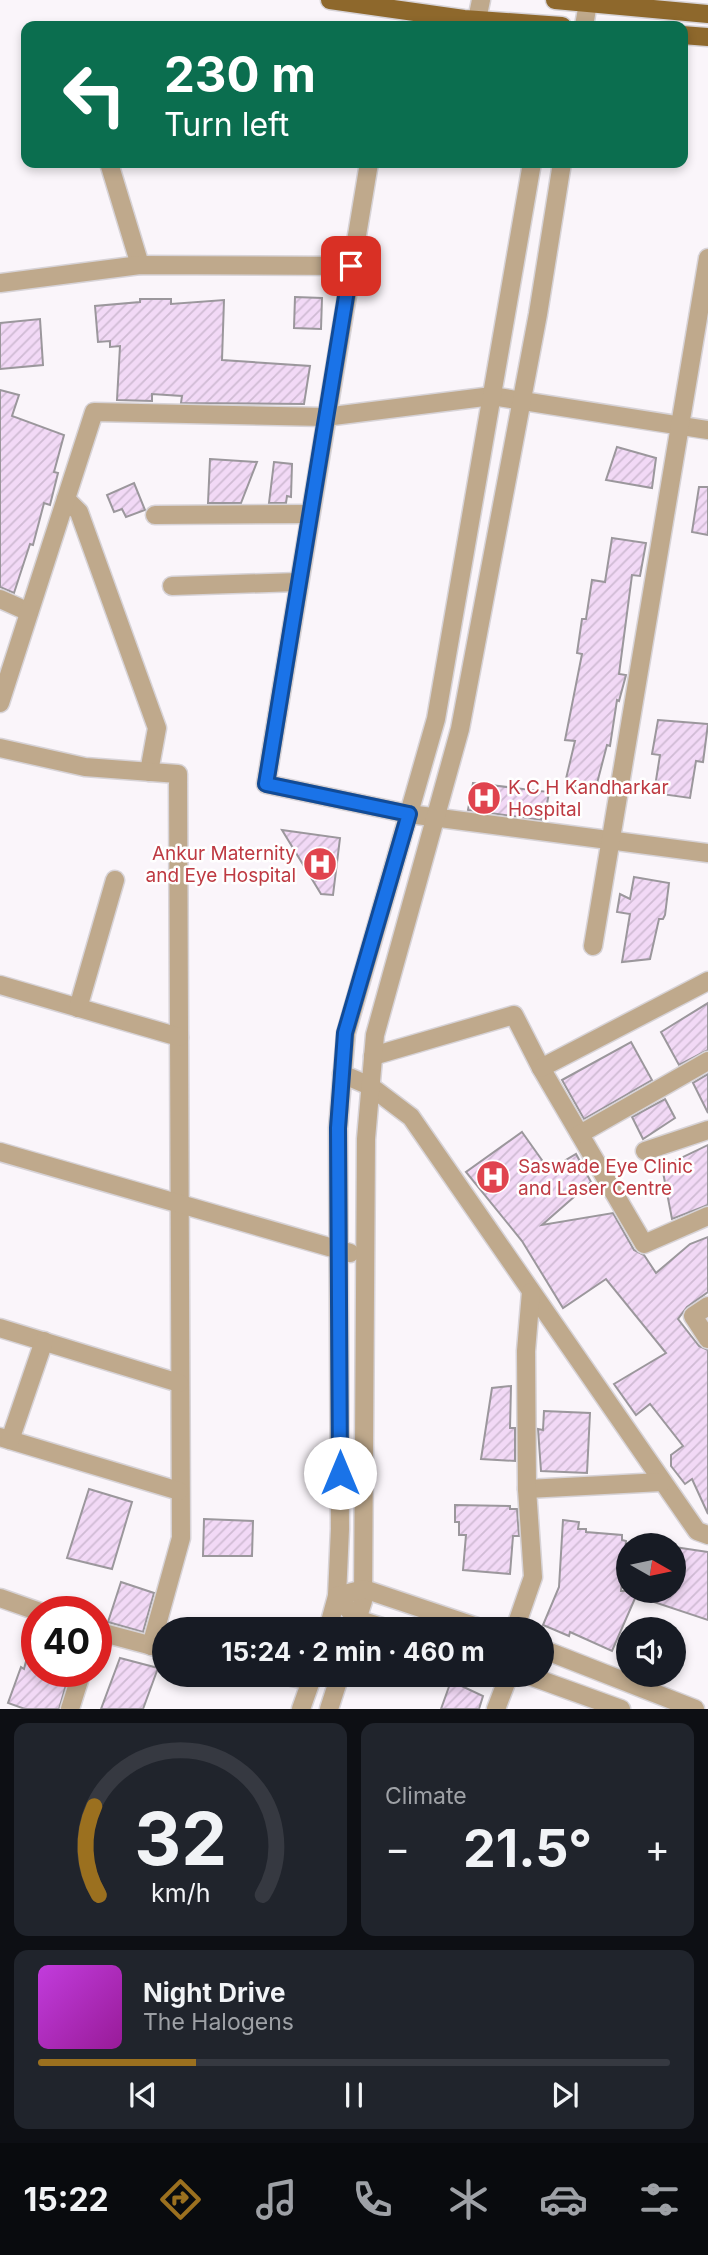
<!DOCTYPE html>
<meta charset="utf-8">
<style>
:root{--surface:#171b24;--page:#20242c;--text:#f1f3f6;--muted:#9ea1a6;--line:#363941;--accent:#9b701f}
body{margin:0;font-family:Inter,sans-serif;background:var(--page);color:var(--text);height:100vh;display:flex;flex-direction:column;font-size:26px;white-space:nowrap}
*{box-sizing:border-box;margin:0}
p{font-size:23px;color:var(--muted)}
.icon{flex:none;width:38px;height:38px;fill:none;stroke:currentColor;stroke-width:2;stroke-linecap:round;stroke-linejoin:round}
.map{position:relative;height:1709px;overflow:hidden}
.drawer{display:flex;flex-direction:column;gap:14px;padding:14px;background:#0d0f14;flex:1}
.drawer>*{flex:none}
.hud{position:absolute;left:21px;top:21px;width:667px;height:147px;border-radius:14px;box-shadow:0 4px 10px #0003;background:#0b6e4f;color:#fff;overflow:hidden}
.needle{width:46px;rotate:99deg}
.fabs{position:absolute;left:616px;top:1533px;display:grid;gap:14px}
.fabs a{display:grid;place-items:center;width:70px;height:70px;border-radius:50%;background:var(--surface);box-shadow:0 4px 10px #0003;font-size:35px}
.speed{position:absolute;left:21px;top:1596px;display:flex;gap:14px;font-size:35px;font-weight:700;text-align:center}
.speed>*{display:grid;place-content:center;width:91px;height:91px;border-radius:50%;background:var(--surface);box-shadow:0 4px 10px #0003;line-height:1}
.speed .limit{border:10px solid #d22;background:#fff;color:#111}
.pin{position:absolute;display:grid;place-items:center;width:60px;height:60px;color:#fff;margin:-30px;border-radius:14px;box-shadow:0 4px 10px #0006}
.me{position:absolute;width:77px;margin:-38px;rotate:0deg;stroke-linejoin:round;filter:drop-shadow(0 0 5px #0008)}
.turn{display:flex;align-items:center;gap:24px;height:147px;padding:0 28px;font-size:32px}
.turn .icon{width:91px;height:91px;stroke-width:2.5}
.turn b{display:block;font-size:49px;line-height:60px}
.big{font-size:52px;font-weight:700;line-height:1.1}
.drawer .tile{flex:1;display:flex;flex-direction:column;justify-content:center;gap:10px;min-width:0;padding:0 24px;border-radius:14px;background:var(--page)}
.drawer .dial{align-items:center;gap:0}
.dial svg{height:182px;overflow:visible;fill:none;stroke:var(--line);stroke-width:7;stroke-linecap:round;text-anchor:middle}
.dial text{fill:var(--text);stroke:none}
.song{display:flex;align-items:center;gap:21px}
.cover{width:84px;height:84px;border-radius:10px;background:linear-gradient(135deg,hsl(290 70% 55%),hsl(300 70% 35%))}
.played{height:7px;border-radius:4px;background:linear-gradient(90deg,var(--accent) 25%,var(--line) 25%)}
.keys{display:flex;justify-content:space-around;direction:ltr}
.heat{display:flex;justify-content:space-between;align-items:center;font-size:38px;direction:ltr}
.drawer .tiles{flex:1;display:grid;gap:14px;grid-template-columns:1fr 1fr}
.tile:last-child{grid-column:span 2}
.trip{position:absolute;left:152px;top:1617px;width:402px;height:70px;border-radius:35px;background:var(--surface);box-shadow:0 4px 10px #0003;font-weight:700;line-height:70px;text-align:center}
.dock{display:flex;height:112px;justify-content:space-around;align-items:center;background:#090b0e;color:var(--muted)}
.dock .icon{width:49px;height:49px}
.dock .selected{color:var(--accent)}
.dock b{font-size:32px;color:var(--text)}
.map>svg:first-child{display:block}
.building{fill:url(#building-hatch);stroke:#9b979c;stroke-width:2}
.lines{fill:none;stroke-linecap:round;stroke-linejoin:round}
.minor-casing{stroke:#d7d3d7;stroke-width:21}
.major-casing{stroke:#d7d3d7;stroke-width:21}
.minor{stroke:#bfa98c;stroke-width:18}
.major{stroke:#8e682c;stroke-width:18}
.route-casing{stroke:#114b97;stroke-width:18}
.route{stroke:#1a73e8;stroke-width:12}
.labels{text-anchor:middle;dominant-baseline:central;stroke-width:5;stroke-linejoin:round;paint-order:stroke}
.health-label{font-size:19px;fill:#be3a42;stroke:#fff;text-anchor:start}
</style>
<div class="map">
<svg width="708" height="1709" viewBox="0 0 708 1709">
<defs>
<pattern id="building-hatch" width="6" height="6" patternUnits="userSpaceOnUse" patternTransform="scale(1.75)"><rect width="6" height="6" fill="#f2d9f6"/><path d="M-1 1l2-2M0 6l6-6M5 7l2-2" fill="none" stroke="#d0bbd4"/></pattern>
</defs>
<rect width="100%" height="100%" fill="#faf5fa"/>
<g class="building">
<polygon points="295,297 322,298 321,329 294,328"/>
<polygon points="140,299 171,299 171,304 224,300 222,360 310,366 304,404 181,403 182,396 152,394 152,401 117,400 120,346 110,347 110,341 98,342 95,306 140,302"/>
<polygon points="40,319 43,365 0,369 0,323"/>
<polygon points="0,390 19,395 12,416 64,435 54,472 58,473 50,505 44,503 33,545 30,544 14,593 0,587"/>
<polygon points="617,447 656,458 652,488 606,480"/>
<polygon points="210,459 257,462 241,503 208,503"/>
<polygon points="274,462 292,464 291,497 287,496 286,503 269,503"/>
<polygon points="134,483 145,510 126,517 122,509 114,512 107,495"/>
<polygon points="699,487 708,487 708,535 692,532"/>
<polygon points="612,538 646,543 640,576 632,575 619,674 626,675 619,701 617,700 610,746 607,745 595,791 565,783 575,741 565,740 582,654 577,653 582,619 586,619 592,580 605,582"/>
<polygon points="658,720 708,724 703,762 696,761 690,798 654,793 660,755 652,754"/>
<polygon points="473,783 549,792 545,816 542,815 541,820 468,810"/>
<polygon points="282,830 340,838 333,895 321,894"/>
<polygon points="634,877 669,883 665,915 663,919 659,919 650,959 622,962 630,914 617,912 620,894 630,899"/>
<polygon points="708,1003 708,1050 679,1065 661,1032"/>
<polygon points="631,1042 652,1080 584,1119 562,1080"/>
<polygon points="708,1074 708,1113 693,1083"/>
<polygon points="665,1099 675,1118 643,1139 632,1117"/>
<polygon points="522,1132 549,1170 576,1154 591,1182 542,1225 613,1213 634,1250 644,1255 656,1273 690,1244 708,1237 708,1292 687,1307 678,1319 699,1346 708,1350 708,1514 692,1479 685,1484 671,1466 671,1455 683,1446 650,1404 636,1415 614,1384 666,1353 606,1279 563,1308 522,1241 466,1172"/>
<polygon points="708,1145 708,1205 672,1219 662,1167"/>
<polygon points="511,1386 510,1428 515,1428 515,1461 481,1459 492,1388"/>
<polygon points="544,1411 590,1413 587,1473 541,1471 538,1429 543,1430"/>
<polygon points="89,1489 132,1502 112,1569 67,1558"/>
<polygon points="455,1505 510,1506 510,1509 517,1509 519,1536 513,1536 510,1574 463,1570 466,1535 459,1535 459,1522 455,1522"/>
<polygon points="204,1519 253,1521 252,1556 203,1556"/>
<polygon points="563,1520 579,1522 578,1529 586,1529 586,1532 622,1535 622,1540 626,1541 621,1591 674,1591 674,1547 708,1552 708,1620 636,1596 612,1651 570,1632 569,1636 543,1625 559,1587"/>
<polygon points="121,1582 154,1593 143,1632 108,1622"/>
<polygon points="32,1638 37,1639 37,1671 70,1671 59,1709 25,1709 8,1703 21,1667 24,1669"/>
<polygon points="120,1658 158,1668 143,1709 101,1709"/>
<polygon points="451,1681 483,1696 479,1709 441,1709"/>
</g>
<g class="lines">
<g class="minor-casing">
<g id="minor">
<polyline points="477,20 481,0"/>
<polyline points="584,26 588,3"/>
<polyline points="109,163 140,265"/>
<polyline points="369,163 266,784 409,814 708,853"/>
<polyline points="0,283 140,265 351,266"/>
<polyline points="66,499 79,512 157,728 149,772"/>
<polyline points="155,515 309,514"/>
<polyline points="172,586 298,582"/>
<polyline points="0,599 29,612"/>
<polyline points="0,703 94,412 325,417 492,396 708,430"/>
<polyline points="0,748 85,767 178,774 181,1538 151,1646"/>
<polyline points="593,946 708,258"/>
<polyline points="0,985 179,1037"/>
<polyline points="78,1008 115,880"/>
<polyline points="373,1056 514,1015 541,1068 644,1244 708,1216"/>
<polyline points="541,1068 708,981"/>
<polyline points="342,1074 370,1086 411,1117 697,1531 708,1535"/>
<polyline points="580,1134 708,1061"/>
<polyline points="645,1151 708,1130"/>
<polyline points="0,1152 350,1253"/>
<polyline points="708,1306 693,1316 708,1339"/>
<polyline points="0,1328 179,1383"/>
<polyline points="0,1437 179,1491"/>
<polyline points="10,1440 44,1341"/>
<polyline points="527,1489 662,1482"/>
<polyline points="0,1598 40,1612"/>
<polyline points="328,1629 337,1596 340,1529 338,1128 346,1033 436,719 532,163"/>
<polyline points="354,1629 363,1601 366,1139 375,1035 460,729 538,314 562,163"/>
<polyline points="388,1629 357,1619 337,1596 364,1589 483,1629"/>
<polyline points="515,1629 533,1577 527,1489 526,1351 531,1292"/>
<polyline points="96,1631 164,1649"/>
<polyline points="542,1649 695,1709"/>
<polyline points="282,1675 311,1681"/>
<polyline points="527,1675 621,1709"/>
<polyline points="70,1709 82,1671"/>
<polyline points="301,1709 313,1675"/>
<polyline points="329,1709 340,1675"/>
<polyline points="496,1709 509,1675"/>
</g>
</g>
<g class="major-casing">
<g id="major">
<polyline points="330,0 464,19 562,26"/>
<polyline points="555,0 708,14"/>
<polyline points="682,35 708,37"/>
</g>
</g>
<use href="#minor" class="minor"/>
<use href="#major" class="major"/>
</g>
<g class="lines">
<g class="route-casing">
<polyline id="route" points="340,1473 338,1128 345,1033 409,814 266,784 351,266"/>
</g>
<use href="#route" class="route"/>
</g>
<defs>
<g id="hospital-disc" transform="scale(1.75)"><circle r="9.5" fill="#e0444e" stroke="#fff"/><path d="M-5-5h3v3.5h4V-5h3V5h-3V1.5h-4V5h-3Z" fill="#fff"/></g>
</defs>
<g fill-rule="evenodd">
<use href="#hospital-disc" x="484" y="798"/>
<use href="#hospital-disc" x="320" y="864"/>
<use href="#hospital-disc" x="493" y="1177"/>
</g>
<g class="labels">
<g class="health-label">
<text x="508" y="787">K C H Kandharkar<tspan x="508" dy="22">Hospital</tspan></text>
<text x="296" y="853" text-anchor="end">Ankur Maternity<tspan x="296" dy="22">and Eye Hospital</tspan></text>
<text x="518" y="1166">Saswade Eye Clinic<tspan x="518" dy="22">and Laser Centre</tspan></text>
</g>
</g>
</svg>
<div class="fabs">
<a><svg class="needle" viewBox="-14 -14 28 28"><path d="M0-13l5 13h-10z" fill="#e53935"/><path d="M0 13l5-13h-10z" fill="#9ea1a6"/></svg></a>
<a><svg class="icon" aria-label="sound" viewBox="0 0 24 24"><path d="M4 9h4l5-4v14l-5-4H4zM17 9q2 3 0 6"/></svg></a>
</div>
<div class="speed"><div class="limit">40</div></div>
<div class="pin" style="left:351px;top:266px;background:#d93025"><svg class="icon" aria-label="arrive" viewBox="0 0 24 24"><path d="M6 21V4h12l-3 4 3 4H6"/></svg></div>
<svg class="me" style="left:340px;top:1473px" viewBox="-20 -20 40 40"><circle r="19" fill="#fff"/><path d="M0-13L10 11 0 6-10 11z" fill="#1a73e8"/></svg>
<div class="trip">15:24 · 2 min · 460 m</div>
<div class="hud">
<div class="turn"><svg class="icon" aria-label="left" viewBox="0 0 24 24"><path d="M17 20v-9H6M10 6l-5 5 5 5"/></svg><div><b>230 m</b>Turn left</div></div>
</div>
</div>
<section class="drawer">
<div class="tiles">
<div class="tile dial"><svg viewBox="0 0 100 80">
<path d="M14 69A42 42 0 1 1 86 69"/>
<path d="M14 69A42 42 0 0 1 12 30" stroke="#9b701f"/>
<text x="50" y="56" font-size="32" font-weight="700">32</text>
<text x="50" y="72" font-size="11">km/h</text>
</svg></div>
<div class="tile"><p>Climate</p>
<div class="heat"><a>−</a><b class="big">21.5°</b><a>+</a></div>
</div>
<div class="tile">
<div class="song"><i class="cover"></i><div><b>Night Drive</b><p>The Halogens</p></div></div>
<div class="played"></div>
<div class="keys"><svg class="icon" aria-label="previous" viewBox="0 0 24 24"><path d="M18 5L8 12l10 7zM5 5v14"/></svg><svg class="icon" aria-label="pause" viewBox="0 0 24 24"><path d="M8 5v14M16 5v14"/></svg><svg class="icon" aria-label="next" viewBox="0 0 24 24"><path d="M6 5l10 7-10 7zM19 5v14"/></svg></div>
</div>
</div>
</section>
<nav class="dock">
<b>15:22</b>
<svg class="icon selected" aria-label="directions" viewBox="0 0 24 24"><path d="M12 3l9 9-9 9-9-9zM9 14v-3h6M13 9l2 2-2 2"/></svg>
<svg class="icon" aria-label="music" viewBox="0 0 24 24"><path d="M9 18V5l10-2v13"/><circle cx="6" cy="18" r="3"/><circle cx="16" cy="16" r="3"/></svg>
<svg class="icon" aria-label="phone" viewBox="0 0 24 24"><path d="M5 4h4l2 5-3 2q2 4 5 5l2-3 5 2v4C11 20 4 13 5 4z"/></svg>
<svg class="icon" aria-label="climate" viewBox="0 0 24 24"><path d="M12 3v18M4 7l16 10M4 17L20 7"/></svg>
<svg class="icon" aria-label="car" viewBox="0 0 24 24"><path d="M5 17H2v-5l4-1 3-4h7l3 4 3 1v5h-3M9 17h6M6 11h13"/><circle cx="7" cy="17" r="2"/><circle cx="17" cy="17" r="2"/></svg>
<svg class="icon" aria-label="filters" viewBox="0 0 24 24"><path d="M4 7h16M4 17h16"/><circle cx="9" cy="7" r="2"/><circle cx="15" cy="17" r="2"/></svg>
</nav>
